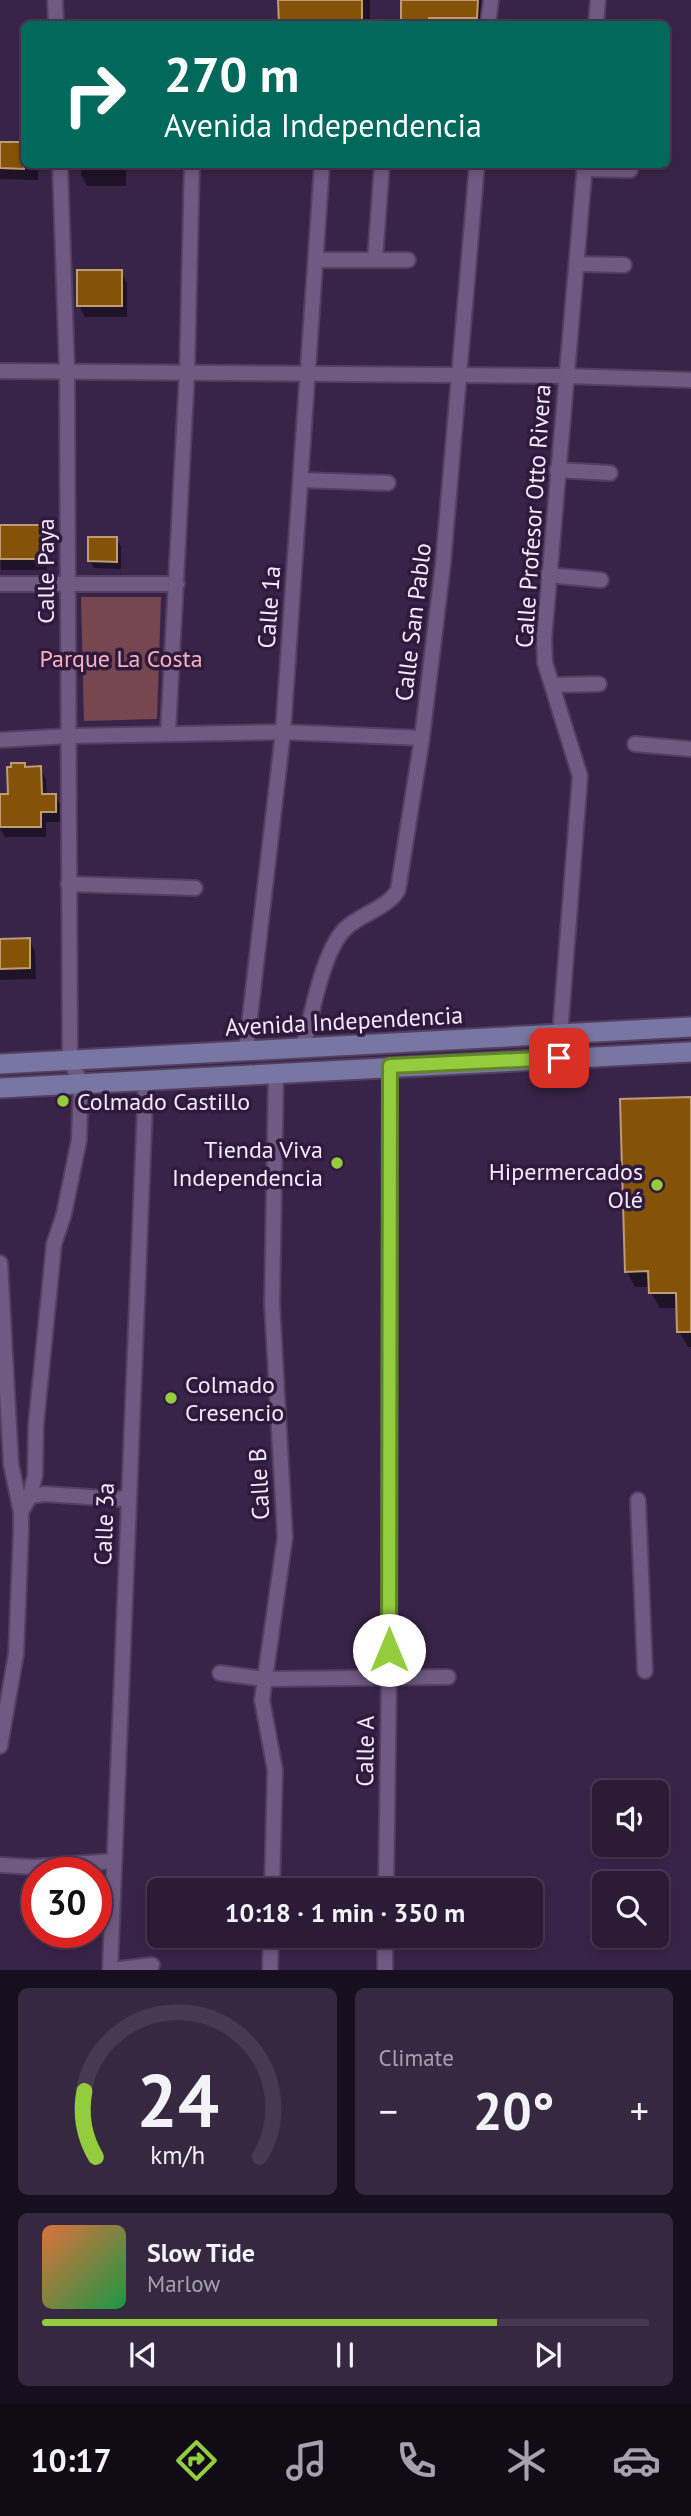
<!DOCTYPE html>
<meta charset="utf-8">
<style>
:root{--surface:#2b1b37;--page:#372842;--text:#f1f3f6;--muted:#a6a1ad;--line:#473952;--accent:#93cd3e}
body{margin:0;font-family:"PT Sans",sans-serif;background:var(--page);color:var(--text);height:100vh;display:flex;flex-direction:column;font-size:26px;white-space:nowrap}
*{box-sizing:border-box;margin:0}
p{font-size:23px;color:var(--muted)}
.icon{flex:none;width:38px;height:38px;fill:none;stroke:currentColor;stroke-width:2;stroke-linecap:round;stroke-linejoin:round}
.map{position:relative;height:1970px;overflow:hidden}
.sheet{display:flex;flex-direction:column;gap:18px;padding:18px;background:#180f1e;flex:1}
.sheet>*{flex:none}
.banner{position:absolute;left:21px;top:21px;width:649px;height:147px;border-radius:10px;box-shadow:0 4px 10px #0003,0 0 0 2px var(--line);background:#00695c;color:#fff;overflow:hidden}
.tools{position:absolute;left:592px;top:1780px;display:grid;gap:14px}
.tools a{display:grid;place-items:center;width:77px;height:77px;border-radius:10px;background:var(--surface);box-shadow:0 4px 10px #0003,0 0 0 2px var(--line);font-size:35px}
.speed{position:absolute;left:21px;top:1857px;display:flex;gap:14px;font-size:35px;font-weight:700;text-align:center}
.speed>*{display:grid;place-content:center;width:91px;height:91px;border-radius:50%;background:var(--surface);box-shadow:0 4px 10px #0003,0 0 0 2px var(--line);line-height:1}
.speed .limit{border:10px solid #d22;background:#fff;color:#111}
.pin{position:absolute;display:grid;place-items:center;width:60px;height:60px;color:#fff;margin:-30px;border-radius:14px;box-shadow:0 4px 10px #0006}
.me{position:absolute;width:77px;margin:-38px;rotate:0deg;stroke-linejoin:round;filter:drop-shadow(0 0 5px #0008)}
.turn{display:flex;align-items:center;gap:24px;height:147px;padding:0 28px;font-size:32px}
.turn .icon{width:91px;height:91px;stroke-width:2.5}
.turn b{display:block;font-size:49px;line-height:60px}
.big{font-size:52px;font-weight:700;line-height:1.1}
.sheet .tile{flex:1;display:flex;flex-direction:column;justify-content:center;gap:10px;min-width:0;padding:0 24px;border-radius:10px;background:var(--page)}
.sheet .dial{align-items:center;gap:0}
.dial svg{height:182px;overflow:visible;fill:none;stroke:var(--line);stroke-width:7;stroke-linecap:round;text-anchor:middle}
.dial text{fill:var(--text);stroke:none}
.song{display:flex;align-items:center;gap:21px}
.cover{width:84px;height:84px;border-radius:10px;background:linear-gradient(135deg,hsl(20 70% 55%),hsl(140 70% 35%))}
.played{height:7px;border-radius:4px;background:linear-gradient(90deg,var(--accent) 75%,var(--line) 75%)}
.keys{display:flex;justify-content:space-around;direction:ltr}
.heat{display:flex;justify-content:space-between;align-items:center;font-size:38px;direction:ltr}
.sheet .tiles{flex:1;display:grid;gap:18px;grid-template-columns:1fr 1fr}
.tile:last-child{grid-column:span 2}
.trip{position:absolute;left:147px;top:1878px;width:396px;height:70px;border-radius:10px;background:var(--surface);box-shadow:0 4px 10px #0003,0 0 0 2px var(--line);font-weight:700;line-height:70px;text-align:center}
.dock{display:flex;height:112px;justify-content:space-around;align-items:center;background:#110b16;color:var(--muted)}
.dock .icon{width:49px;height:49px}
.dock .current{color:var(--accent)}
.dock b{font-size:32px;color:var(--text)}
.map>svg:first-child{display:block}
.green{fill:#77474f}
.shadow{fill:#0007}
.building{fill:#855307;stroke:#bf9b73;stroke-width:2}
.lines{fill:none;stroke-linecap:round;stroke-linejoin:round}
.street-casing{stroke:#53405f;stroke-width:18}
.secondary-casing{stroke:#53405f;stroke-width:23}
.street{stroke:#705982;stroke-width:14}
.secondary{stroke:#7877a3;stroke-width:19}
.route-casing{stroke:#608528;stroke-width:18}
.route{stroke:#93cd3e;stroke-width:12}
.poi-dot{fill:#93cd3e;stroke:#2f1a3e;stroke-width:2.5}
.labels{text-anchor:middle;dominant-baseline:central;stroke-width:7;stroke-linejoin:round;paint-order:stroke}
.street-label{font-size:24px;fill:#f3e9fc;stroke:#2f1a3e}
.park-label{font-size:24px;fill:#f7b3bd;stroke:#2f1a3e}
.poi-label{font-size:24px;fill:#f3e9fc;stroke:#2f1a3e;text-anchor:start}
</style>
<div class="map">
<svg width="691" height="1970" viewBox="0 0 691 1970">
<rect width="100%" height="100%" fill="#392449"/>
<polygon class="green" points="81,597 161,597 157,719 84,721"/>
<g class="shadow">
<rect x="280" y="0" width="90" height="24"/>
<polygon points="403,0 487,0 485,24 403,24"/>
<polygon points="0,144 24,144 24,164 38,164 38,180 0,179"/>
<polygon points="81,164 126,164 126,186 87,186 81,174"/>
<polygon points="121,272 127,283 127,317 85,317 79,305"/>
<polygon points="40,526 46,538 47,570 1,570 0,527"/>
<polygon points="116,539 121,546 121,569 94,568 90,561"/>
<polygon points="26,768 40,768 46,779 47,796 55,796 61,806 61,822 46,822 46,837 5,837 0,828 0,795 9,795"/>
<polygon points="0,940 29,940 35,951 36,979 0,980"/>
<polygon points="691,1098 691,1347 688,1347 679,1331 678,1308 660,1308 651,1293 651,1287 635,1287 627,1272"/>
</g>
<g class="building">
<polygon points="278,0 362,0 362,24 279,24"/>
<polygon points="401,0 478,0 477,18 429,18 429,24 401,24"/>
<polygon points="0,142 24,142 24,169 0,168"/>
<rect x="77" y="270" width="45" height="36"/>
<rect x="0" y="525" width="41" height="34"/>
<polygon points="88,537 117,537 117,562 88,561"/>
<polygon points="11,763 25,763 25,767 41,766 42,794 56,794 56,812 41,812 41,827 0,827 0,794 8,794 7,767 11,767"/>
<polygon points="30,938 30,968 0,969 0,939"/>
<polygon points="691,1097 691,1332 677,1332 676,1293 649,1293 648,1271 625,1272 620,1099"/>
</g>
<g class="lines">
<g class="street-casing">
<g id="street">
<polyline points="55,0 56,24"/>
<polyline points="488,24 491,0"/>
<polyline points="596,24 598,0"/>
<polyline points="584,169 630,170"/>
<polyline points="316,260 408,260"/>
<polyline points="375,260 382,164"/>
<polyline points="577,264 624,265"/>
<polyline points="0,371 566,376 691,380"/>
<polyline points="557,470 610,473"/>
<polyline points="301,480 388,483"/>
<polyline points="548,575 601,580"/>
<polyline points="0,584 177,584"/>
<polyline points="552,685 599,684"/>
<polyline points="168,733 187,373 192,164"/>
<polyline points="0,740 69,736 283,732 422,738"/>
<polyline points="635,744 691,749"/>
<polyline points="68,884 195,888"/>
<polyline points="560,1034 580,776 545,663 544,639 585,164"/>
<path d="M 303,1048 C 311,1017 323,950 345,929 C 360,914 388,908 398,890 L 422,738 L 443,564 L 477,164"/>
<polyline points="246,1051 283,732 322,164"/>
<polyline points="0,1263 11,1464 21,1512 21,1532 16,1654 0,1746"/>
<polyline points="30,1496 45,1494 119,1499 128,1497"/>
<polyline points="638,1500 645,1671"/>
<polyline points="21,1512 30,1496 35,1475 36,1424 54,1244 64,1214 79,1140 81,1083 70,1060 67,371 60,164"/>
<polyline points="220,1673 265,1679 448,1677"/>
<polyline points="0,1865 33,1867 114,1861"/>
<polyline points="272,1890 275,1770 262,1700 285,1537 272,1304 276,1072"/>
<polyline points="386,1890 389,1677 390,1066"/>
<polyline points="110,1970 146,1080"/>
<polyline points="111,1970 152,1965"/>
<polyline points="270,1970 271,1936"/>
<polyline points="385,1970 385,1936"/>
</g>
</g>
<g class="secondary-casing">
<g id="secondary">
<polyline points="0,1064 691,1027"/>
<polyline points="0,1088 691,1052"/>
</g>
</g>
<use href="#street" class="street"/>
<use href="#secondary" class="secondary"/>
</g>
<g class="lines">
<g class="route-casing">
<polyline id="route" points="389,1650 390,1066 559,1058"/>
</g>
<use href="#route" class="route"/>
</g>
<g class="poi-dot">
<circle cx="63" cy="1101" r="7"/>
<circle cx="337" cy="1163" r="7"/>
<circle cx="657" cy="1185" r="7"/>
<circle cx="171" cy="1398" r="7"/>
</g>
<g class="labels">
<g class="street-label">
<text transform="translate(533 516) rotate(-86)">Calle Profesor Otto Rivera</text>
<text transform="translate(45 571) rotate(-90)">Calle Paya</text>
<text transform="translate(269 607) rotate(-86)">Calle 1a</text>
<text transform="translate(413 622) rotate(-83)">Calle San Pablo</text>
<text transform="translate(344 1021) rotate(-3)">Avenida Independencia</text>
<text transform="translate(259 1484) rotate(-93)">Calle B</text>
<text transform="translate(104 1524) rotate(-88)">Calle 3a</text>
<text transform="translate(365 1751) rotate(-89)">Calle A</text>
</g>
<g class="park-label">
<text x="121" y="658">Parque La Costa</text>
</g>
<g class="poi-label">
<text x="77" y="1101">Colmado Castillo</text>
<text x="323" y="1149" text-anchor="end">Tienda Viva<tspan x="323" dy="28">Independencia</tspan></text>
<text x="643" y="1171" text-anchor="end">Hipermercados<tspan x="643" dy="28">Olé</tspan></text>
<text x="185" y="1384">Colmado<tspan x="185" dy="28">Cresencio</tspan></text>
</g>
</g>
</svg>
<div class="tools">
<a><svg class="icon" aria-label="sound" viewBox="0 0 24 24"><path d="M4 9h4l5-4v14l-5-4H4zM17 9q2 3 0 6"/></svg></a>
<a><svg class="icon" aria-label="search" viewBox="0 0 24 24"><circle cx="10" cy="10" r="6"/><path d="M15 15l6 6"/></svg></a>
</div>
<div class="speed"><div class="limit">30</div></div>
<div class="pin" style="left:559px;top:1058px;background:#d93025"><svg class="icon" aria-label="arrive" viewBox="0 0 24 24"><path d="M6 21V4h12l-3 4 3 4H6"/></svg></div>
<svg class="me" style="left:389px;top:1650px" viewBox="-20 -20 40 40"><circle r="19" fill="#fff"/><path d="M0-13L10 11 0 6-10 11z" fill="#93cd3e"/></svg>
<div class="trip">10:18 · 1 min · 350 m</div>
<div class="banner">
<div class="turn"><svg class="icon" aria-label="right" viewBox="0 0 24 24"><path d="M7 20v-9h11M14 6l5 5-5 5"/></svg><div><b>270 m</b>Avenida Independencia</div></div>
</div>
</div>
<section class="sheet">
<div class="tiles">
<div class="tile dial"><svg viewBox="0 0 100 80">
<path d="M14 69A42 42 0 1 1 86 69"/>
<path d="M14 69A42 42 0 0 1 9 40" stroke="#93cd3e"/>
<text x="50" y="56" font-size="32" font-weight="700">24</text>
<text x="50" y="72" font-size="11">km/h</text>
</svg></div>
<div class="tile"><p>Climate</p>
<div class="heat"><a>−</a><b class="big">20°</b><a>+</a></div>
</div>
<div class="tile">
<div class="song"><i class="cover"></i><div><b>Slow Tide</b><p>Marlow</p></div></div>
<div class="played"></div>
<div class="keys"><svg class="icon" aria-label="previous" viewBox="0 0 24 24"><path d="M18 5L8 12l10 7zM5 5v14"/></svg><svg class="icon" aria-label="pause" viewBox="0 0 24 24"><path d="M8 5v14M16 5v14"/></svg><svg class="icon" aria-label="next" viewBox="0 0 24 24"><path d="M6 5l10 7-10 7zM19 5v14"/></svg></div>
</div>
</div>
</section>
<nav class="dock">
<b>10:17</b>
<svg class="icon current" aria-label="directions" viewBox="0 0 24 24"><path d="M12 3l9 9-9 9-9-9zM9 14v-3h6M13 9l2 2-2 2"/></svg>
<svg class="icon" aria-label="music" viewBox="0 0 24 24"><path d="M9 18V5l10-2v13"/><circle cx="6" cy="18" r="3"/><circle cx="16" cy="16" r="3"/></svg>
<svg class="icon" aria-label="phone" viewBox="0 0 24 24"><path d="M5 4h4l2 5-3 2q2 4 5 5l2-3 5 2v4C11 20 4 13 5 4z"/></svg>
<svg class="icon" aria-label="climate" viewBox="0 0 24 24"><path d="M12 3v18M4 7l16 10M4 17L20 7"/></svg>
<svg class="icon" aria-label="car" viewBox="0 0 24 24"><path d="M5 17H2v-5l4-1 3-4h7l3 4 3 1v5h-3M9 17h6M6 11h13"/><circle cx="7" cy="17" r="2"/><circle cx="17" cy="17" r="2"/></svg>
</nav>
